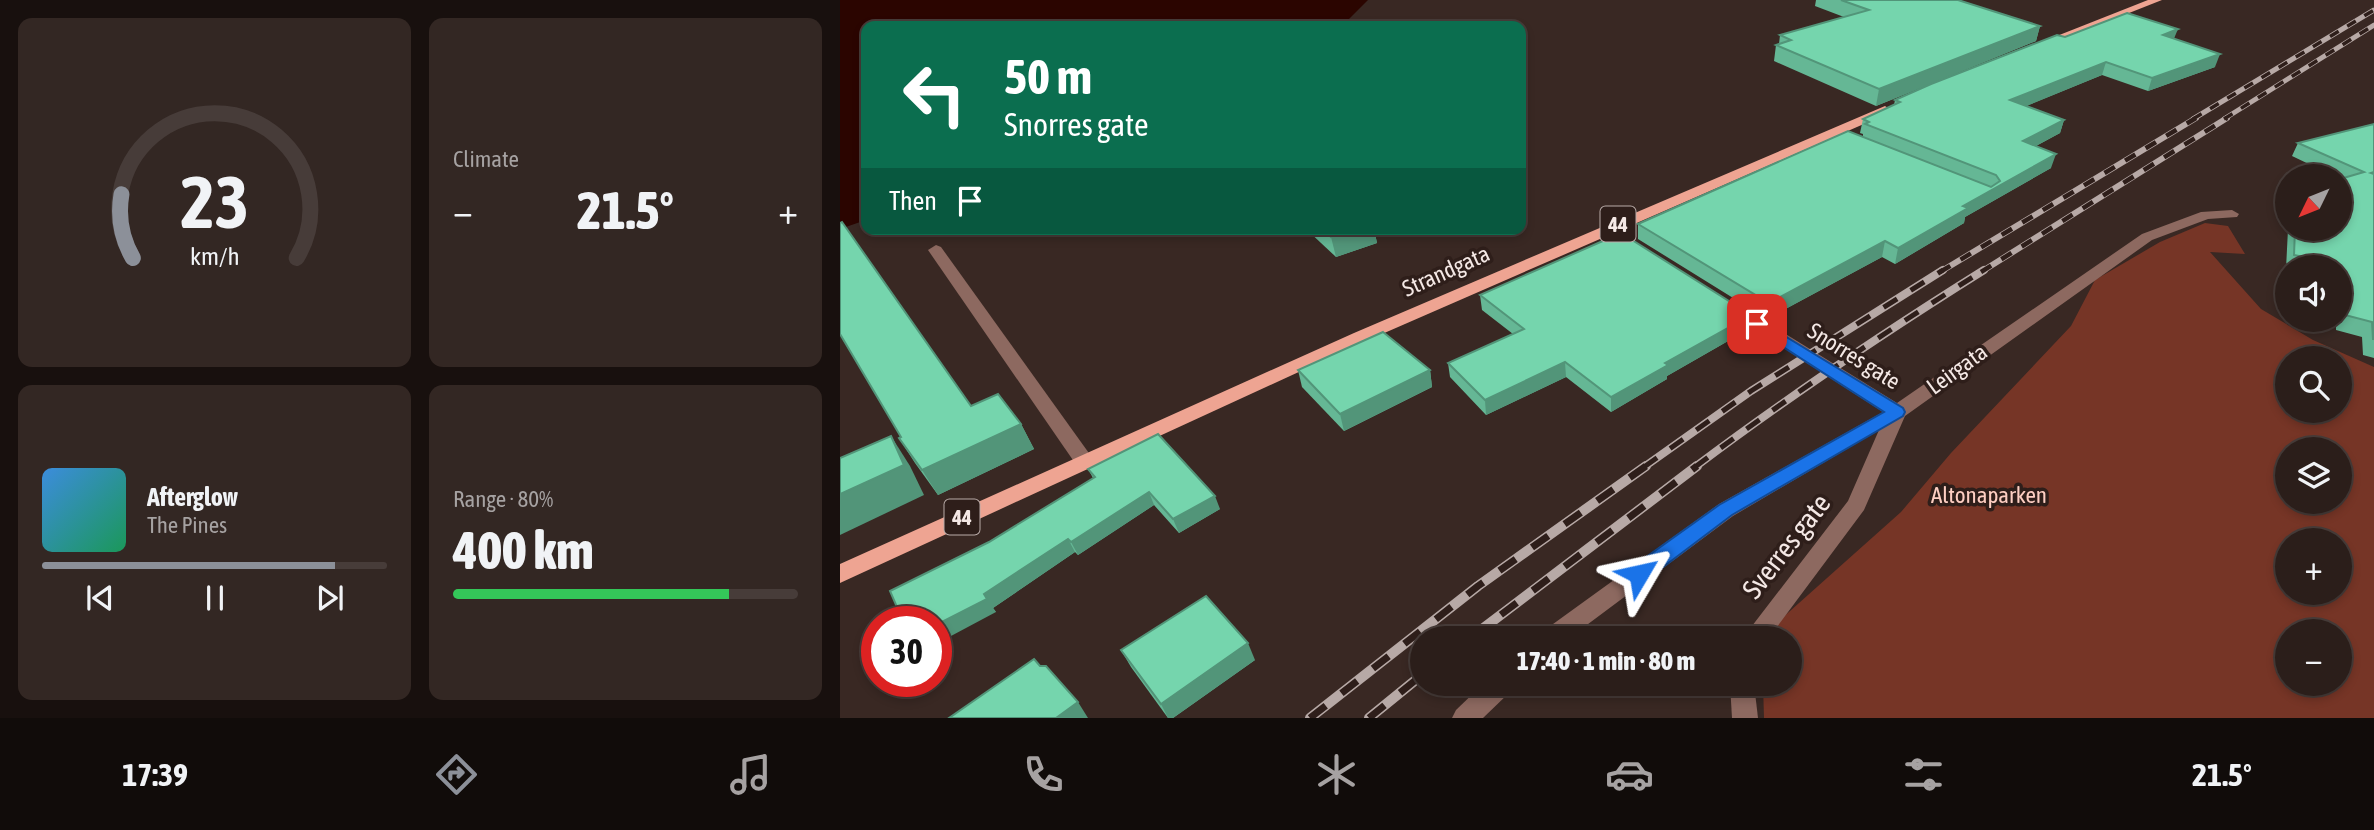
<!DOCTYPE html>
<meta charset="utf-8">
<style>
:root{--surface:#2b1e1a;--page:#332723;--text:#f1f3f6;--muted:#a6a2a2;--line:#473c39;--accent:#8c9099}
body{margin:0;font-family:"Asap Condensed",sans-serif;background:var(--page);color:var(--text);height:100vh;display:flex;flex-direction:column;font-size:26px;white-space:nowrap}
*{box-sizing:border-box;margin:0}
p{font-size:23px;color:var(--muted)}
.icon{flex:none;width:38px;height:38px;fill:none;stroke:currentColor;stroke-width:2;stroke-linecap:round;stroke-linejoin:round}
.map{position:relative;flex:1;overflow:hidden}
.drawer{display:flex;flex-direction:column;gap:18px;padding:18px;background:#18100e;width:840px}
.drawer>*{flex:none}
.top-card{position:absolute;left:21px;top:21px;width:665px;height:214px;border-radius:14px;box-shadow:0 4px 10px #0003,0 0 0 2px var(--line);background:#0b6e4f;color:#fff;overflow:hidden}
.needle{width:46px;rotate:227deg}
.controls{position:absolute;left:1435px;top:164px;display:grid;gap:14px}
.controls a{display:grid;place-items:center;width:77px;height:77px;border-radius:50%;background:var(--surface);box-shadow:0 4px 10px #0003,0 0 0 2px var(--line);font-size:35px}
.speed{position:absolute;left:21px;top:606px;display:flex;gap:14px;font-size:35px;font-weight:700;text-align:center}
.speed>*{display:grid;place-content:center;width:91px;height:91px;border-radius:50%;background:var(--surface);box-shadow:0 4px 10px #0003,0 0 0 2px var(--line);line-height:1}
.speed .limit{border:10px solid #d22;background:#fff;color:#111}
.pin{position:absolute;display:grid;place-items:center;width:60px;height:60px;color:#fff;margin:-30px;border-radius:14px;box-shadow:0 4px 10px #0006}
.me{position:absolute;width:77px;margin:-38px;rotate:54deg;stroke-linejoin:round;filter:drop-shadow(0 0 5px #0008)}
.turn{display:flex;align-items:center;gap:24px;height:147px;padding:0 28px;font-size:32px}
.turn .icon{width:91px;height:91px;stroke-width:2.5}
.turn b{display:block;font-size:49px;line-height:60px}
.then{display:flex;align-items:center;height:66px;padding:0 28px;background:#0003;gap:14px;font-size:26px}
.big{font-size:52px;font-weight:800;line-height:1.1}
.drawer .card{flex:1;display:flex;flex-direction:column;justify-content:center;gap:10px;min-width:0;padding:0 24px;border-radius:14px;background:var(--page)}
.drawer .dial{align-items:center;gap:0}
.dial svg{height:182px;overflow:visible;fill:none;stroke:var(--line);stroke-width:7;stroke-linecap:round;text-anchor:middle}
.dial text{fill:var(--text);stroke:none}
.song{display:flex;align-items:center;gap:21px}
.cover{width:84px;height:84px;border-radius:10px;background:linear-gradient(135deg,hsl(210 70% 55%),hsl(150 70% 35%))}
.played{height:7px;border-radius:4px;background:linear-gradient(90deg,var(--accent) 85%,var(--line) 85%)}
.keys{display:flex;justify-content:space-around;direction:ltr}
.heat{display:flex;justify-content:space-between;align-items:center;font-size:38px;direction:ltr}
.charge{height:10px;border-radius:5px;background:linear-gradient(90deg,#34c759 80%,var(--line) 0)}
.drawer .tiles{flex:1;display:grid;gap:18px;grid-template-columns:repeat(2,1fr)}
.trip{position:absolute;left:570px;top:626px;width:392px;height:70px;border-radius:35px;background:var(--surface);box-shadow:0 4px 10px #0003,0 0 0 2px var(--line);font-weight:800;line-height:70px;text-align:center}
.tab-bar{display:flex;height:112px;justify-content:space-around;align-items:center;background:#110c0a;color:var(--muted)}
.tab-bar .icon{width:49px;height:49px}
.tab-bar .active{color:var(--accent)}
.tab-bar b{font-size:32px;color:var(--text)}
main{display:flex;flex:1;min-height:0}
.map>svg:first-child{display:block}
.green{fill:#763526;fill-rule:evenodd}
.water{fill:#2b0500}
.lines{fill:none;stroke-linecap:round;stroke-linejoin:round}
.minor{fill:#8d6960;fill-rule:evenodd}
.major{fill:#eea492;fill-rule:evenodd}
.rail-far3-casing{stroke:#b7a9a6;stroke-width:5}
.rail-far2-casing{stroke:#b7a9a6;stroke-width:6}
.rail-far1-casing{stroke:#b7a9a6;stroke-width:8}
.rail-casing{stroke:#b7a9a6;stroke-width:10}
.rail-far3{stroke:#2e1e1a;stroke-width:3.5;stroke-dasharray:10;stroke-linecap:butt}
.rail-far2{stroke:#2e1e1a;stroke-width:4.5;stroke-dasharray:12;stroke-linecap:butt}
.rail-far1{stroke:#2e1e1a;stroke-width:5;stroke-dasharray:16;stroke-linecap:butt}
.rail{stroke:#2e1e1a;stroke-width:7;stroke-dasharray:20;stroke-linecap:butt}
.wall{fill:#65b795}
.shaded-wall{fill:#529579}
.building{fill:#75d5ad;stroke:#529579;stroke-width:2}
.route{fill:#1a73e8;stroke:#114b97;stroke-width:2}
.labels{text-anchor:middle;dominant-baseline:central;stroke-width:7;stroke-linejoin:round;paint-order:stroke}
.shield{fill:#2e1e1a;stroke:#b9aba8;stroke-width:2}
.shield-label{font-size:21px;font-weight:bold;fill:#f4e8e5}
.street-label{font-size:23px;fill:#f4e8e5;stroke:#2e1e1a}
.park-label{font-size:23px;fill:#fdcec2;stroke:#2e1e1a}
.near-street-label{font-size:28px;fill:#f4e8e5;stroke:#2e1e1a}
</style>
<main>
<section class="drawer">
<div class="tiles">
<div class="card dial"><svg viewBox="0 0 100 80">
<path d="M14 69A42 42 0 1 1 86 69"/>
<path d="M14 69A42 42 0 0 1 9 41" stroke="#8c9099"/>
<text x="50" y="56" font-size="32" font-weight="700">23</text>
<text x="50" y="72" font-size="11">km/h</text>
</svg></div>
<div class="card"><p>Climate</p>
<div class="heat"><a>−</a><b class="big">21.5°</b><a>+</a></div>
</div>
<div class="card">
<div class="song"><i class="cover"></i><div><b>Afterglow</b><p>The Pines</p></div></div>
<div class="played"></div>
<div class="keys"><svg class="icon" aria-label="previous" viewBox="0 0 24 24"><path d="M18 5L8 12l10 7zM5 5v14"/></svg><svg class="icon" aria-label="pause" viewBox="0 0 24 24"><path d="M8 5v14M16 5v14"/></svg><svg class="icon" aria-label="next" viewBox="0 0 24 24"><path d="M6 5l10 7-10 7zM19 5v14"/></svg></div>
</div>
<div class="card"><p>Range · 80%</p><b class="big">400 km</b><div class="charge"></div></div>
</div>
</section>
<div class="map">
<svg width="1534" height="718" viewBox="0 0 1534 718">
<rect width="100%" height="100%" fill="#392823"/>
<path class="green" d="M 1365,223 L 1388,226 L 1405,254 L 1370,252 L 1421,309 L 1473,340 L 1534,367 L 1534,718 L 924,718 L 923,684 L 950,684 L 950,639 L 923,639 L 923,635 L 1061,512 L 1111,453 L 1231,326 L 1255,280 L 1320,242 ZM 1447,359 L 1500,359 L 1500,411 L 1447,411 ZM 1447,450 L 1500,450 L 1500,502 L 1447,502 ZM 1447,541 L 1500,541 L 1500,593 L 1447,593 ZM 1447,632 L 1500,632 L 1500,684 L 1447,684 Z"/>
<polygon class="water" points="0,0 528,0 502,26 26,26 26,220 0,229"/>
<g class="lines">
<g class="minor">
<polygon points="1392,210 1399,214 1397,217 1368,219 1312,240 1065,416 1024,510 928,639 902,639 1008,501 1039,430 893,516 728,639 698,639 702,632 879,504 1043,412 885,310 883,307 885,304 897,304 1057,403 1302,234 1361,212"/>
<polygon points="96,245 101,247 251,456 254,461 251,466 237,466 88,250"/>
<polygon points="643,684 673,684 670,692 643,718 612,718 616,710"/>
<polygon points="890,684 914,684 918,718 892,718"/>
</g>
<g class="major">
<polygon points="1308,0 1322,0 1203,47 1194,45"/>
<polygon points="1045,106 1051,110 1049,113 526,341 0,583 0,564 514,333"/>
</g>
<g class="rail-far3-casing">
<g id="rail-far3">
<polyline points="1353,119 1534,10"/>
<polyline points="1384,119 1534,25"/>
</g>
</g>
<g class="rail-far2-casing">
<g id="rail-far2">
<polyline points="1100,272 1356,118"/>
<polyline points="1141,272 1387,118"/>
</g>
</g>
<g class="rail-far1-casing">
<g id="rail-far1">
<polyline points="804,467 911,391 1103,270"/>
<path d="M 855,467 C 948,397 1045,332 1144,270"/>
</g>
</g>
<g class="rail-casing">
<g id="rail">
<polyline points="629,639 857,466"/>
<polyline points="470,718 638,586 806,466"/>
<polyline points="529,718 583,674"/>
</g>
</g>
<use href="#rail-far3" class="rail-far3"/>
<use href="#rail-far2" class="rail-far2"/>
<use href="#rail-far1" class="rail-far1"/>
<use href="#rail" class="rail"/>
</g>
<g class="wall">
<polygon points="976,0 1118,0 1200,26 1196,41 1036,106 934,61 936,45 939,44 940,35 1004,17 975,6"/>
<polygon points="1225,37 1334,39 1375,67 1308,91 1262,75 1186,106 1224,120 1220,133 1196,146 1211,168 1125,217 1124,223 1055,264 1042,257 927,319 798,239 798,224 1023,137 1023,134 1020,133 1023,119 1054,105 1055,100"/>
<polygon points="1534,124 1534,358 1523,355 1522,337 1496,330 1496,320 1500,320 1500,268 1447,268 1447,270 1446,269 1448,229 1500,229 1500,177 1496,177 1452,156 1458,143"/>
<polygon points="466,229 534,229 537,243 496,257"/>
<polygon points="640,295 909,329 827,376 827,379 771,412 726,377 646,415 610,377 608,363 673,334 642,310"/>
<polygon points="458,370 590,370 592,387 504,431 462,387"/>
<polygon points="131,406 181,424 194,449 98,495 75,463 59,438"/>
<polygon points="248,469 380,509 339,533 314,505 238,555 235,552 153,608 156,612 50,591 149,542 253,478"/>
<polygon points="281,650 415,660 333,718 328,718 291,667"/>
</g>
<g class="shaded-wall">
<polygon points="1200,26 1196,41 1036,106 1039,89"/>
<polygon points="1338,29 1333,41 1323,35"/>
<polygon points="1380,54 1375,67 1308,91 1312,78"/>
<polygon points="1266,62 1262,75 1167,114 1170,100"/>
<polygon points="1224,120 1220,133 1179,155 1183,141"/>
<polygon points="1216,154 1211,168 1125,217 1124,223 1055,264 1058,248 1123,206"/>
<polygon points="515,229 534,229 537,243 496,257 491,237"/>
<polygon points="1045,241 1042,257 927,319 929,303"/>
<polygon points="911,315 909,329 827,376 827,379 771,412 771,397 825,363"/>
<polygon points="725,362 726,377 646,415 645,400"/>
<polygon points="590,370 592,387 504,431 500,414"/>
<polygon points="181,424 194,449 98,495 82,470"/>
<polygon points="51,436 70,466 84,495 0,535 0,494"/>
<polygon points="309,492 314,505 238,555 231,542"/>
<polygon points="375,496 380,509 339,533 333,519"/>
<polygon points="228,539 235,552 153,608 156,612 96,644 96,625"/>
<polygon points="408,643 415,660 333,718 328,718 321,704"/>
<polygon points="238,702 248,718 216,718"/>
</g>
<g class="building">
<polygon points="1001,0 1118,0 1200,26 1039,89 936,45 951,40 940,35 1029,10"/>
<polygon points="1287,13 1338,29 1323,35 1380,54 1312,78 1266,62 1170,100 1224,120 1183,141 1216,154 1123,206 1128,208 1058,248 1045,241 929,303 798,224 1008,131 1151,187 1160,181 1156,175 1025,124 1029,122 1023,119 1060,102 1055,100 1091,84 1217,35 1225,37"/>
<polygon points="1534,124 1534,172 1531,173 1534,174 1534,339 1533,339 1532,322 1505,315 1504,287 1500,285 1500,268 1479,268 1479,260 1454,255 1455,229 1500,229 1500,179 1524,172 1458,143"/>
<polygon points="2,222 131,406 158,394 181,424 82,470 59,438 61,437 0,334 0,223"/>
<polygon points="483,229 515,229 491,237"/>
<polygon points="781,233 911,315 825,363 828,365 771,397 725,362 645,400 608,363 684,329 640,295"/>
<polygon points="543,332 590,370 500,414 458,370"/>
<polygon points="318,434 375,496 333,519 309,492 231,542 228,539 144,594 147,599 96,625 96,621 63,621 50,591 149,542 255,477 248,469"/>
<polygon points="51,436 64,465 0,494 0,458"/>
<polygon points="366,596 408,643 321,704 281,650"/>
<polygon points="194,659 200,666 206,666 238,702 216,718 109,718"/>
</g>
<polygon class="route" points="917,319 1063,408 1065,412 1063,416 892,515 806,580 799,582 791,580 788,574 791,568 879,505 1044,412 912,327 909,324 912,321"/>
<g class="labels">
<g class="shield">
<rect x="760.5" y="206.5" width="35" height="35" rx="5"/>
<rect x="104.5" y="499.5" width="35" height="35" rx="5"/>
</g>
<g class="shield-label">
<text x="778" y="224">44</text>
<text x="122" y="517">44</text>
</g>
<g class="street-label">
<text transform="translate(606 271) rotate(-24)">Strandgata</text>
<text transform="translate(1014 356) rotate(32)">Snorres gate</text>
<text transform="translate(1117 369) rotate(-36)">Leirgata</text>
</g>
<g class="park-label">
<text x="1149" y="495">Altonaparken</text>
</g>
<g class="near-street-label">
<text transform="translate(946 546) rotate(-52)">Sverres gate</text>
</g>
</g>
</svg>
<div class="controls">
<a><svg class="needle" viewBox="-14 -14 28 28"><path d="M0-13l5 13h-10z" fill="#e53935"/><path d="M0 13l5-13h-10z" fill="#a6a2a2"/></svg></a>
<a><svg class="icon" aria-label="sound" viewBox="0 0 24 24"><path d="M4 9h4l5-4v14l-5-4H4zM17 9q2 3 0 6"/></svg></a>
<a><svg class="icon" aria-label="search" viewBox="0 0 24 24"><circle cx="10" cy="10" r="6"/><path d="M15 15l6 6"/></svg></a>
<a><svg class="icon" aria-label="layers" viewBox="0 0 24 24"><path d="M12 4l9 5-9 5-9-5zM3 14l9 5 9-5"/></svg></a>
<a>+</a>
<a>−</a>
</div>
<div class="speed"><div class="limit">30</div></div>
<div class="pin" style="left:917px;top:324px;background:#d93025"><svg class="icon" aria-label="arrive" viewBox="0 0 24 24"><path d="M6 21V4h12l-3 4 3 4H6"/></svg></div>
<svg class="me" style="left:799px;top:574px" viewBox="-20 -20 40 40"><path d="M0-17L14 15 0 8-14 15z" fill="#1a73e8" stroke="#fff" stroke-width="4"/></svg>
<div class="trip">17:40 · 1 min · 80 m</div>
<div class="top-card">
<div class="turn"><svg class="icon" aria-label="left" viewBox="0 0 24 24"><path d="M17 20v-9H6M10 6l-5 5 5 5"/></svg><div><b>50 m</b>Snorres gate</div></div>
<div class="then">Then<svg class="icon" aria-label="arrive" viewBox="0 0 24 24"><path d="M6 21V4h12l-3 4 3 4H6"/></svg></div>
</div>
</div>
</main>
<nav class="tab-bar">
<b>17:39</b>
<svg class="icon active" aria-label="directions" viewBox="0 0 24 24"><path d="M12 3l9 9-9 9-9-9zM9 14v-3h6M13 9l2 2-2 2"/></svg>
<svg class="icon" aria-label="music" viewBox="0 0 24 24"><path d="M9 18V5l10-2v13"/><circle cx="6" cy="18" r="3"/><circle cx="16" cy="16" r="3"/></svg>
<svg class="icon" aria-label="phone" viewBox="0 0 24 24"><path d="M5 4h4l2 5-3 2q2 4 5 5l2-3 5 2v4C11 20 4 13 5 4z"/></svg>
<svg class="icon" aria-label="climate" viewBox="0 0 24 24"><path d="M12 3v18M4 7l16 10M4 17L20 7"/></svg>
<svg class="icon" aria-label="car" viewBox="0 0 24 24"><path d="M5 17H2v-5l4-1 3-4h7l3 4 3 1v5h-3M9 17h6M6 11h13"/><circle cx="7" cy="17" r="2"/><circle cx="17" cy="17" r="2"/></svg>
<svg class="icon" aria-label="filters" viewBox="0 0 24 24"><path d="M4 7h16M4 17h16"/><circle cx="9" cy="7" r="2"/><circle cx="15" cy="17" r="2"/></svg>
<b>21.5°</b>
</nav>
